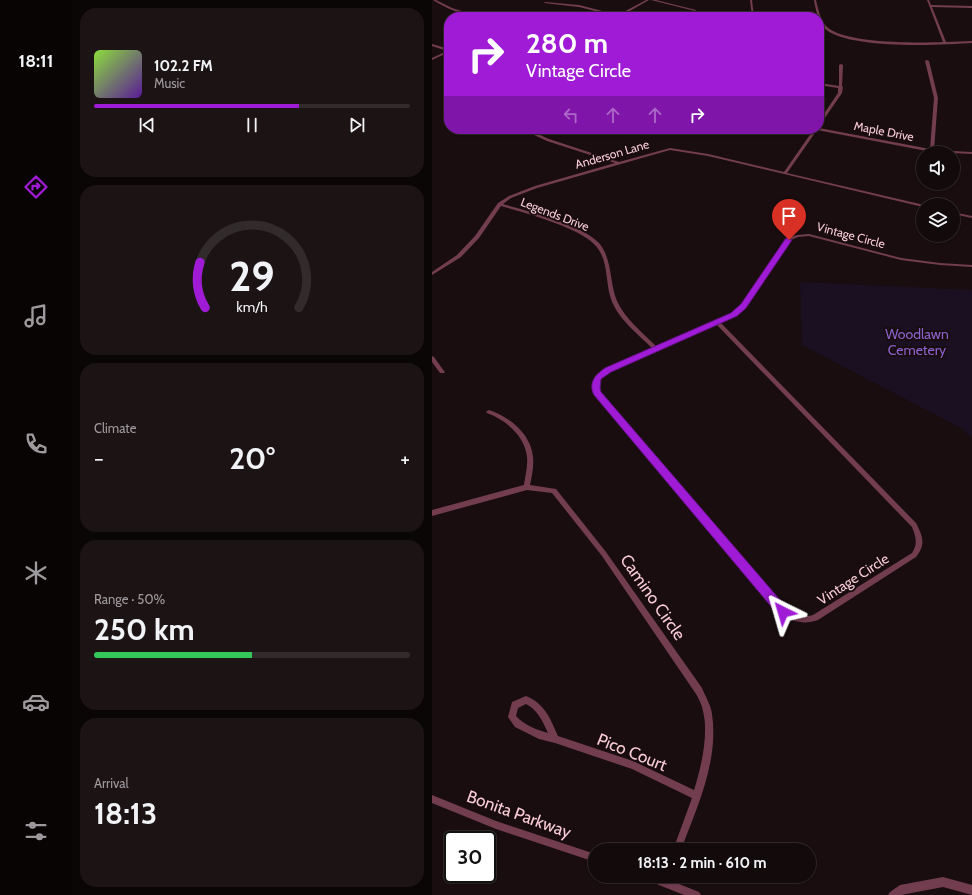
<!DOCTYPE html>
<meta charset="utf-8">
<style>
:root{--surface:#130a0b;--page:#1c1314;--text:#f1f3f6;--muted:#9d9a9d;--line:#322b2c;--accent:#a01bd5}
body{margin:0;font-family:Cabin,sans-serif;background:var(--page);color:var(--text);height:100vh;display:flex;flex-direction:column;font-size:15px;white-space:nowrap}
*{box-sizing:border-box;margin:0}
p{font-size:13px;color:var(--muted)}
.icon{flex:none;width:22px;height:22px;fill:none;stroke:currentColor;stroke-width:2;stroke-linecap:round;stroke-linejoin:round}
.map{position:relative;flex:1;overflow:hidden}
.drawer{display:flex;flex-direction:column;gap:8px;padding:8px;background:#0a0606;width:360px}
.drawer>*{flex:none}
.banner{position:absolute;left:12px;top:12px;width:380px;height:122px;border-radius:16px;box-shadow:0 1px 3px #0004,0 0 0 1px var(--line);background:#a01bd5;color:#fff;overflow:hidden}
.buttons{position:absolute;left:484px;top:146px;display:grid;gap:8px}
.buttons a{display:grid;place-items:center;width:44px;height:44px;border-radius:50%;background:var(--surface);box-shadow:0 1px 3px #0004,0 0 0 1px var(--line);font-size:20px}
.speed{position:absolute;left:12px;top:831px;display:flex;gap:8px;font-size:20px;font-weight:700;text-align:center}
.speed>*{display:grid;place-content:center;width:52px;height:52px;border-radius:50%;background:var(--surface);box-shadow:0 1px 3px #0004,0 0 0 1px var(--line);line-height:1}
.speed .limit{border:2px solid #111;border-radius:6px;background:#fff;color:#111}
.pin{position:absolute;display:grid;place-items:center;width:34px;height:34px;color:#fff;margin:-41px -17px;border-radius:50% 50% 50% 0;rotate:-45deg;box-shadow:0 0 4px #0007}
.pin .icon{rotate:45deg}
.me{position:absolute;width:44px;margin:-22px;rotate:320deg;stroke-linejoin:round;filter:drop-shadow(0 0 3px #0008)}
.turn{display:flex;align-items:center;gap:14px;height:84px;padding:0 16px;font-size:18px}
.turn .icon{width:52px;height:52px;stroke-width:2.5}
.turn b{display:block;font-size:28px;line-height:34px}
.lanes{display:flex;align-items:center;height:38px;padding:0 16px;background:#0003;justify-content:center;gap:20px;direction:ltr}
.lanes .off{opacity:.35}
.big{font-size:30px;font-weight:700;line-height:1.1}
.drawer .card{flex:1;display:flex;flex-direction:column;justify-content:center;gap:6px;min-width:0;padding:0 14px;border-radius:16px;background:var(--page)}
.drawer .dial{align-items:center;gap:0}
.dial svg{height:104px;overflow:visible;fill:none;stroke:var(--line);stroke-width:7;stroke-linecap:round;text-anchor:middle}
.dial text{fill:var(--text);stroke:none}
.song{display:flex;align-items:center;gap:12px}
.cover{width:48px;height:48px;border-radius:6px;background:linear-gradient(135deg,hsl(90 70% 55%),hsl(270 70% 35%))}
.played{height:4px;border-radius:2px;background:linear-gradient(90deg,var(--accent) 65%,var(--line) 65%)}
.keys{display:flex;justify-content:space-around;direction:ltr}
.heat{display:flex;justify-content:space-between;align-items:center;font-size:22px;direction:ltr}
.charge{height:6px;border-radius:3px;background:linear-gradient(90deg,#34c759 50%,var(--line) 0)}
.trip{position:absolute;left:156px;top:843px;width:228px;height:40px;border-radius:20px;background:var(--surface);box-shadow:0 1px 3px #0004,0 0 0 1px var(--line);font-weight:700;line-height:40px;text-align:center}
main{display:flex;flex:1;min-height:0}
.dock{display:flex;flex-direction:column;width:72px;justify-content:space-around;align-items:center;background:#080404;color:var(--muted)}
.dock .icon{width:28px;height:28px}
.dock .current{color:var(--accent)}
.dock b{font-size:18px;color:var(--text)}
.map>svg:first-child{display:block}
.green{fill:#1b1022}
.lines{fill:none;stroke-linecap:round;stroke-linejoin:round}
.street{fill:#733d50;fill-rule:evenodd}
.route{fill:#a01bd5;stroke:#68128a}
.labels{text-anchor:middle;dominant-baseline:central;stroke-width:4;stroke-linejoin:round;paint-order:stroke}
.far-street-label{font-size:12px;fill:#f8cbd7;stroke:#190d0f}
.park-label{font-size:14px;fill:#8a62ce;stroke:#190d0f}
.street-label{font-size:14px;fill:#f8cbd7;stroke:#190d0f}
.near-street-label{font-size:17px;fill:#f8cbd7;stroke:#190d0f}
</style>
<main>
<nav class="dock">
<b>18:11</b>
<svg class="icon current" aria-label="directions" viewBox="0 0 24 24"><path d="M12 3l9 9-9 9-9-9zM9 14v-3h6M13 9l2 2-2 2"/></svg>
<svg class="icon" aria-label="music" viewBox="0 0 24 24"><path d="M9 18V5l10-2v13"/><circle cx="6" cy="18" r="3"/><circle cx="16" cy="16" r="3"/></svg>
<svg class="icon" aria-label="phone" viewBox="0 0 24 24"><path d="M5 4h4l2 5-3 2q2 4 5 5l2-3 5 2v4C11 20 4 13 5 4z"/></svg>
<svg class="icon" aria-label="climate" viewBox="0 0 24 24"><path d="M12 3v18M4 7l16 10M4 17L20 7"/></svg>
<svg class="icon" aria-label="car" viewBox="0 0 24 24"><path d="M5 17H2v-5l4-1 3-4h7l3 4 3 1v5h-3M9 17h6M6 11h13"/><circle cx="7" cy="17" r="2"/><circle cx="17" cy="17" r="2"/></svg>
<svg class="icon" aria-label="filters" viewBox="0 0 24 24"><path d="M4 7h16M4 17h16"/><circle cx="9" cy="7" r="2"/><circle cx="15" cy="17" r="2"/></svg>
</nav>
<section class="drawer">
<div class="card">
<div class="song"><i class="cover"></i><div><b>102.2 FM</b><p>Music</p></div></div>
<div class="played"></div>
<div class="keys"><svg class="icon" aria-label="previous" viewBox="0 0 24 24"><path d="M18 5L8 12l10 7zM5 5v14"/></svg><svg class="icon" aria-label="pause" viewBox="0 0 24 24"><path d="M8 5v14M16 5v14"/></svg><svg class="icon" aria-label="next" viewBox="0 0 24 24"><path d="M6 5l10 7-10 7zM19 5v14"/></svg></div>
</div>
<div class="card dial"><svg viewBox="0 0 100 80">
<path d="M14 69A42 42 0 1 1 86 69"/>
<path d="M14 69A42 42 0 0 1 10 34" stroke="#a01bd5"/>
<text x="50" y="56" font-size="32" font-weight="700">29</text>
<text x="50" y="72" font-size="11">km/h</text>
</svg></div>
<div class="card"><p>Climate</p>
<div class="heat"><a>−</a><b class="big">20°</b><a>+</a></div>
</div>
<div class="card"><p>Range · 50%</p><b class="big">250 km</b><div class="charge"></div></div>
<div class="card"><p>Arrival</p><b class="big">18:13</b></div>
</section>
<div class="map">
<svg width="540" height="895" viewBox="0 0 540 895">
<rect width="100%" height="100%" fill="#190d0f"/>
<polygon class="green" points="368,282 540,290 540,438 529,428 370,345"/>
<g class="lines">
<g class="street">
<path d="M 1,0 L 4,0 L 20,8 L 49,17 C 35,17 13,8 1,0 Z"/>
<polygon points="214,0 217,0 189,16 191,17 187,17 147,7 112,3 113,2 147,5 186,15"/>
<polygon points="219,0 224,0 264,10 263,11"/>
<polygon points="318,0 320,0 322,17 320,17"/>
<path d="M 382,0 L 384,0 C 386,8 388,19 394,26 C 411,44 486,43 511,42 L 495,0 L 497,0 L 499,5 L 540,6 L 540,8 L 500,7 L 514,42 L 540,41 L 540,43 C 508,45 416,50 392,28 C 387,23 383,8 382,0 Z"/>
<polygon points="0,44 17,49 17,52 0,60 0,58 15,51 0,46"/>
<path d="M 495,60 L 497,61 L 506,98 L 502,150 L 540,152 L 540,154 L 500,152 L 385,130 L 355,173 L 492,205 L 491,205 L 491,207 L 276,156 L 238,150 L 105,188 L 79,198 L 71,204 C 95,211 151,225 167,243 C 181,260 177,282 185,301 C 193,319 211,333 225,347 L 294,317 L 309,305 L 355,238 L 365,235 L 377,234 L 469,258 L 508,263 L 540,265 L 540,267 L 508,265 L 469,260 L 377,236 L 366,237 L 359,240 L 313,307 L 298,319 L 289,323 L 484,523 C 491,537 494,544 484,557 L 386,620 C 372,625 361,622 348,614 L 162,393 C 160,388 160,380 164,375 C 172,367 208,354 221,349 C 206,334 186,319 179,299 C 173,282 177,258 162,244 C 145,227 93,213 69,206 L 47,238 L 29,257 L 0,275 L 0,272 L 25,255 L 43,236 L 66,203 L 77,196 L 103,186 L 183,163 L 115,141 L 102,135 L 102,133 L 104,133 L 117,139 L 187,162 L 238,148 L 276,154 L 352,172 L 382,129 L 387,128 L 498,149 L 502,98 L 493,61 ZM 285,325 L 480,527 C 484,537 486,544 480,553 L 381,615 C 371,618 363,615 354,610 L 167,392 C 163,381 170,377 178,371 Z"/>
<polygon points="409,64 411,65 410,86 411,87 410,93 388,125 387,125 387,121 406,93 406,88 387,85 387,83 407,86 407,65"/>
<polygon points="521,212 540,216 540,218 521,214"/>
<polygon points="0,356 2,357 12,371 13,372 12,373 8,373 0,362"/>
<path d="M 57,410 C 78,417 99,434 101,457 C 102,466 100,476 98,485 L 124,489 L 174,552 L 270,688 C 273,696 279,705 280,714 C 287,761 265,807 249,850 L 241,850 L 260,798 L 200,769 L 123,743 L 107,739 L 83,727 L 76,717 L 80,702 L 94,696 C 113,704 118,718 126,736 L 201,761 L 262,790 C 269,768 277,734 271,711 C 270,705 267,699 264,694 L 170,556 L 120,493 L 95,490 L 0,516 L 0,510 L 92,485 C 93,476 96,467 95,457 C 93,436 74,420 55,413 L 54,412 L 55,411 ZM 94,704 C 106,710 111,722 116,733 C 105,730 92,725 84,716 L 86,708 Z"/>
<polygon points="0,795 64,821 163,854 163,862 64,829 0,803"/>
<polygon points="210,876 227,876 267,892 269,895 252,895 212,879"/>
<polygon points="511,877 540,885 540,895 511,887 469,895 456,895 458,892 468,885"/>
</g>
</g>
<path class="route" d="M 354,238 L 360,240 L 314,308 L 305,316 L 179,372 L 169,379 L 168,388 L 169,392 L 355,608 L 356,612 L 355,616 L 351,617 L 347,616 L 162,395 C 156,383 163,375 173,368 L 299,313 L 309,304 Z"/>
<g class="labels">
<g class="far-street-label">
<text transform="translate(452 131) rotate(11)">Maple Drive</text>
<text transform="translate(180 154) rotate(-16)">Anderson Lane</text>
<text transform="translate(123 214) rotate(21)">Legends Drive</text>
<text transform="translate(419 235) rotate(15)">Vintage Circle</text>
</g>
<g class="park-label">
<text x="485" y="334">Woodlawn<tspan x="485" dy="16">Cemetery</tspan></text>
</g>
<g class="street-label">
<text transform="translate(421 579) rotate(-33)">Vintage Circle</text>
</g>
<g class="near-street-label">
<text transform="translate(221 597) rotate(55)">Camino Circle</text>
<text transform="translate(200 752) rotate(22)">Pico Court</text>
<text transform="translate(87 814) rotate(20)">Bonita Parkway</text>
</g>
</g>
</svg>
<div class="buttons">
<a><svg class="icon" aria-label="sound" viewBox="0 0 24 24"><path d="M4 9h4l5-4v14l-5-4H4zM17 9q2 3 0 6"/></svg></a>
<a><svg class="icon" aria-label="layers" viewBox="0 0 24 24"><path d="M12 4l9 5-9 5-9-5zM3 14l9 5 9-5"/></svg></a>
</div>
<div class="speed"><div class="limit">30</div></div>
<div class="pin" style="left:357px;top:240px;background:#d93025"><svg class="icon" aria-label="arrive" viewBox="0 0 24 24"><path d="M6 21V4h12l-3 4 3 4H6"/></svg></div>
<svg class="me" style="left:351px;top:612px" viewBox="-20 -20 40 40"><path d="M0-17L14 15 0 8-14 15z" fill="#a01bd5" stroke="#fff" stroke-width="4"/></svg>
<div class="trip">18:13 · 2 min · 610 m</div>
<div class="banner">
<div class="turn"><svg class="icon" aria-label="right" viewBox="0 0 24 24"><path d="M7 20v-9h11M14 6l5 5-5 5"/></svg><div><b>280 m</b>Vintage Circle</div></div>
<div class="lanes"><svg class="icon off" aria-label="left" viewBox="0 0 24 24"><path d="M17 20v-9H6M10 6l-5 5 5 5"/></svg><svg class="icon off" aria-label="ahead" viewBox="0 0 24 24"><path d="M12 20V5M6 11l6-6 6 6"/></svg><svg class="icon off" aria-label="ahead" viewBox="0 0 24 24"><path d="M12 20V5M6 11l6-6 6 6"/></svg><svg class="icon" aria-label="right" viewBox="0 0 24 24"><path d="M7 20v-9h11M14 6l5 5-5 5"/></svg></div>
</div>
</div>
</main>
